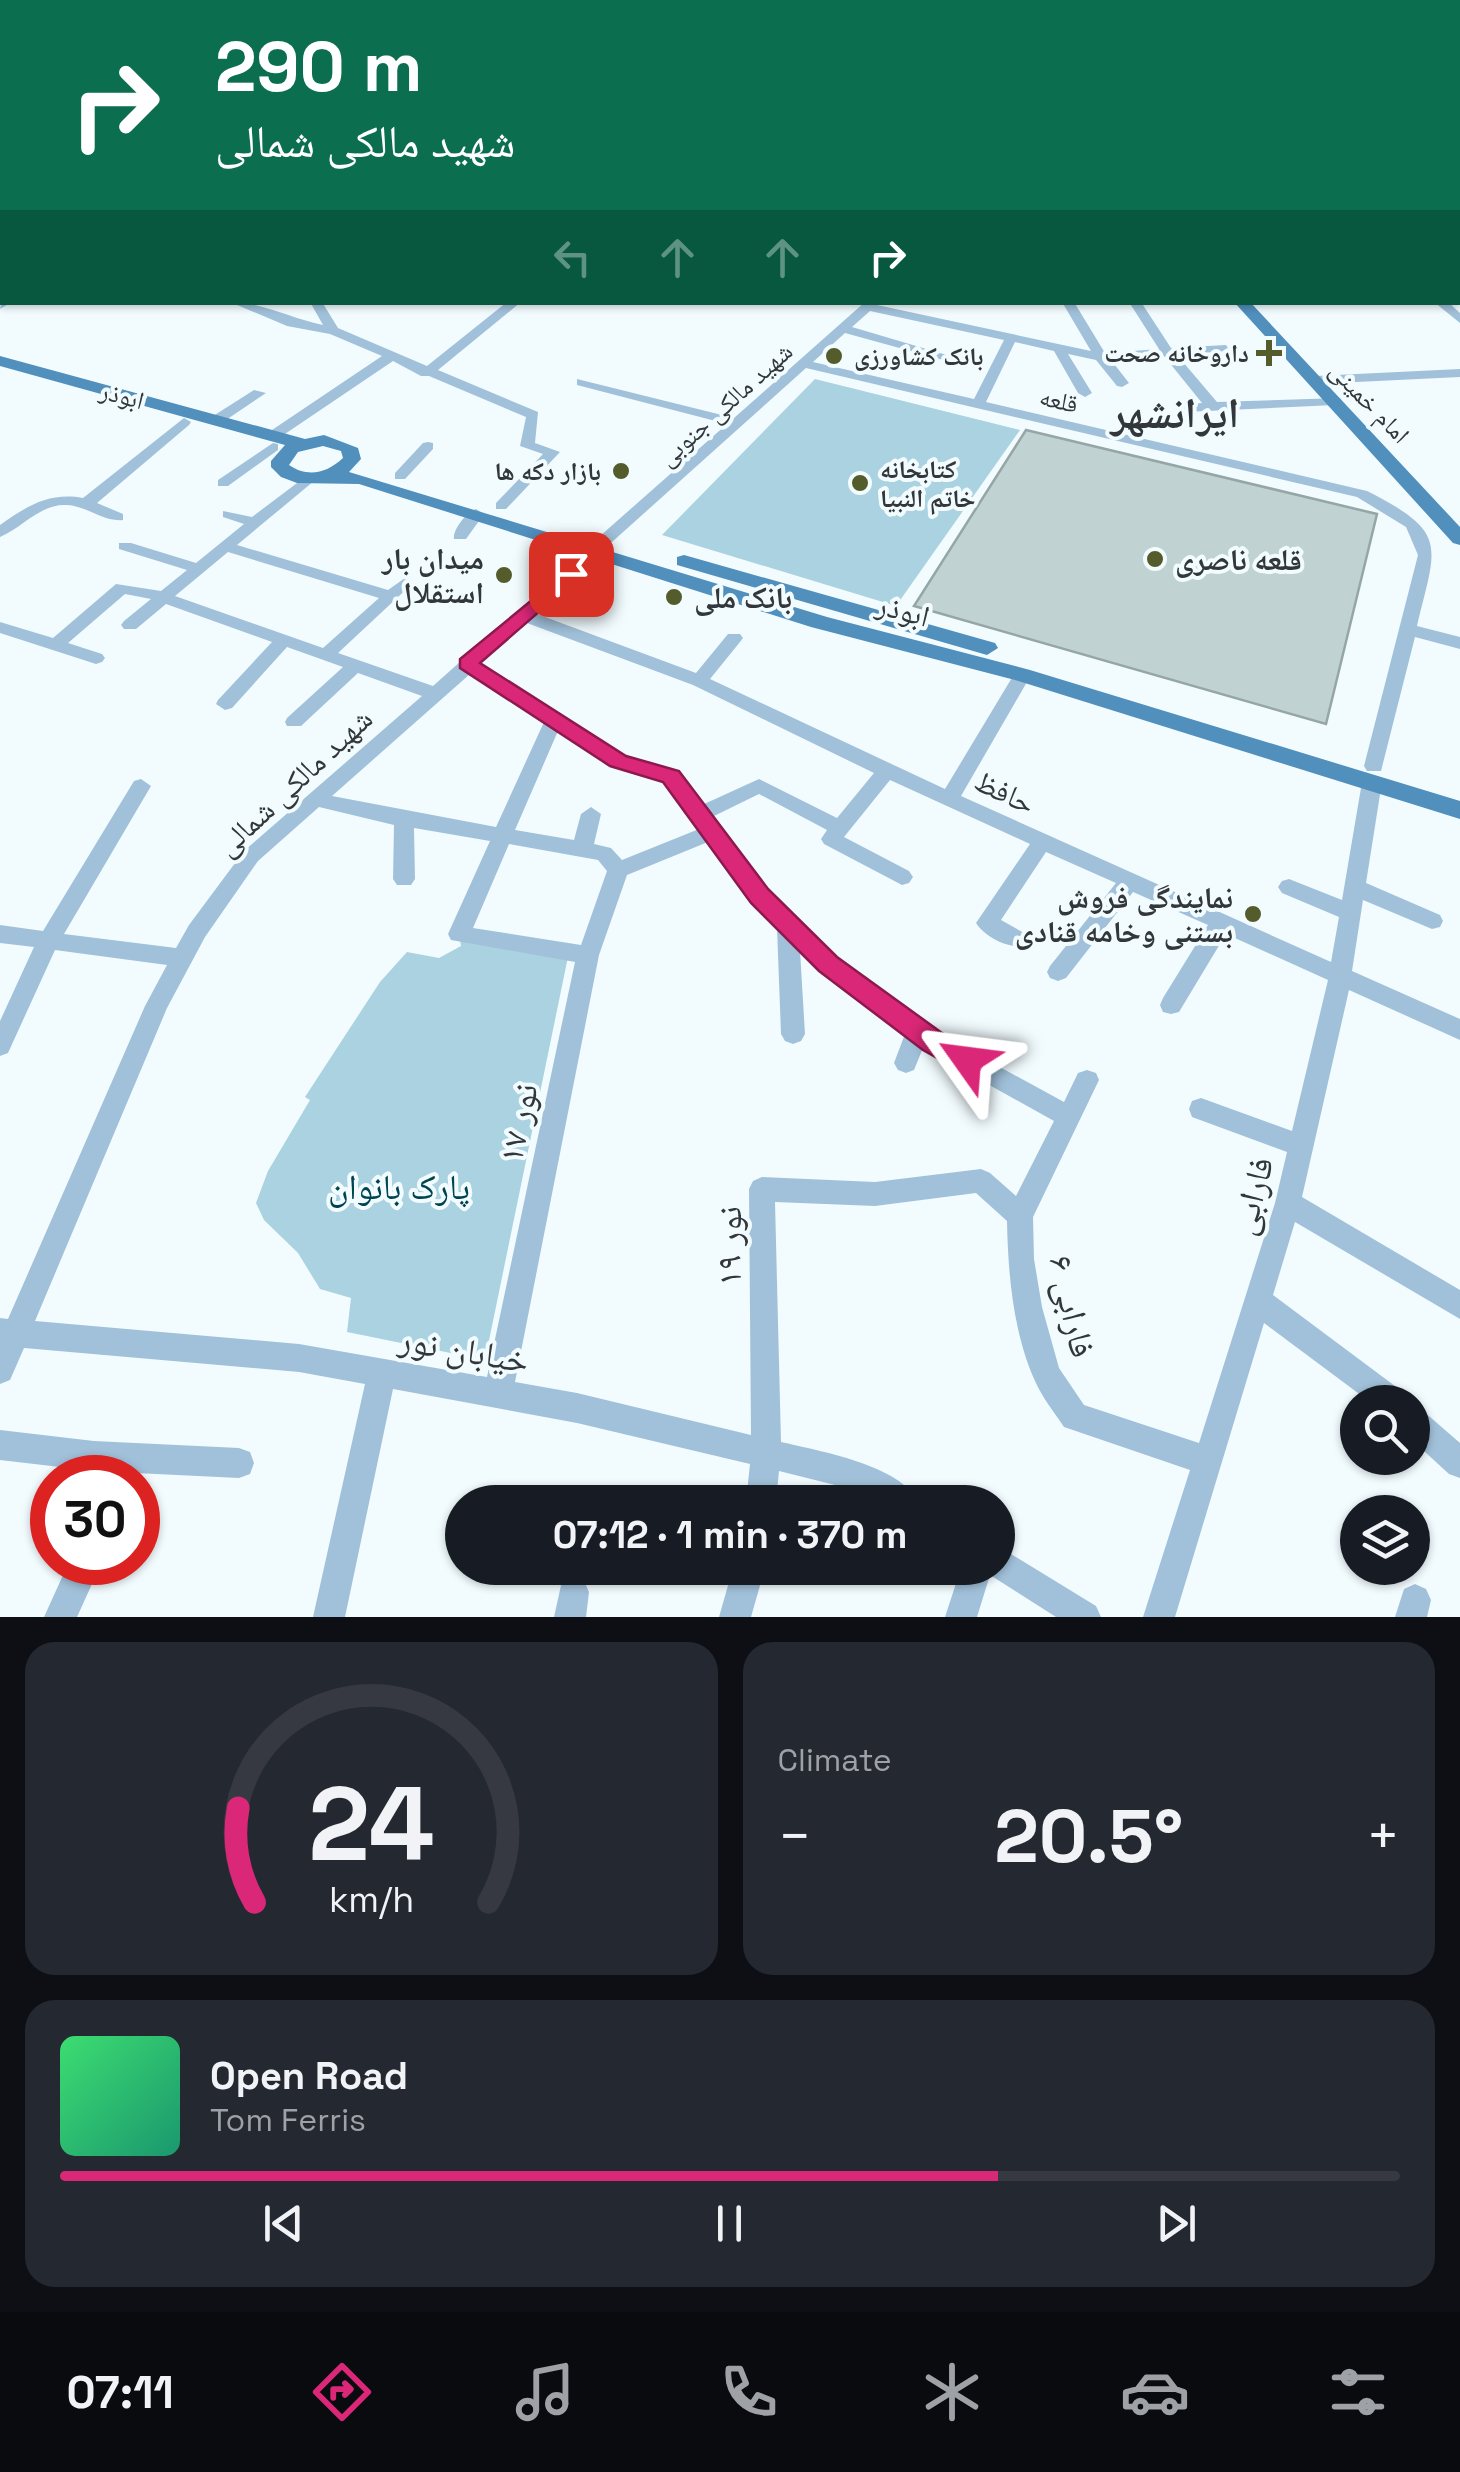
<!DOCTYPE html>
<meta charset="utf-8">
<style>
:root{--surface:#171b24;--page:#242831;--text:#f1f3f6;--muted:#9ea1a6;--line:#363941;--accent:#db2777}
body{margin:0;font-family:"Space Grotesk","Noto Naskh Arabic",sans-serif;background:var(--page);color:var(--text);height:100vh;display:flex;flex-direction:column;font-size:38px;white-space:nowrap}
*{box-sizing:border-box;margin:0}
p{font-size:32px;color:var(--muted)}
.icon{flex:none;width:55px;height:55px;fill:none;stroke:currentColor;stroke-width:2;stroke-linecap:round;stroke-linejoin:round}
.map{position:relative;height:1617px;overflow:hidden}
.side{display:flex;flex-direction:column;gap:25px;padding:25px;background:#0d0f14;flex:1}
.side>*{flex:none}
.top-card{position:absolute;left:0px;top:0px;width:1460px;height:305px;box-shadow:0 2px 8px #0004;background:#0b6e4f;color:#fff;overflow:hidden}
.buttons{position:absolute;left:1340px;top:1385px;display:grid;gap:20px}
.buttons a{display:grid;place-items:center;width:90px;height:90px;border-radius:50%;background:var(--surface);box-shadow:0 2px 8px #0004;font-size:50px}
.speed{position:absolute;left:30px;top:1455px;display:flex;gap:20px;font-size:50px;font-weight:700;text-align:center}
.speed>*{display:grid;place-content:center;width:130px;height:130px;border-radius:50%;background:var(--surface);box-shadow:0 2px 8px #0004;line-height:1}
.speed .limit{border:15px solid #d22;background:#fff;color:#111}
.pin{position:absolute;display:grid;place-items:center;width:85px;height:85px;color:#fff;margin:-42px;border-radius:20px;box-shadow:0 5px 15px #0006}
.me{position:absolute;width:110px;margin:-55px;rotate:301deg;stroke-linejoin:round;filter:drop-shadow(0 0 8px #0008)}
.turn{display:flex;align-items:center;gap:35px;height:210px;padding:0 50px;font-size:45px}
.turn .icon{width:130px;height:130px;stroke-width:2.5}
.turn b{display:block;font-size:70px;line-height:85px}
.lanes{display:flex;align-items:center;height:95px;padding:0 50px;background:#0003;justify-content:center;gap:50px;direction:ltr}
.lanes .off{opacity:.35}
.big{font-size:75px;font-weight:700;line-height:1.1}
.side .widget{flex:1;display:flex;flex-direction:column;justify-content:center;gap:15px;min-width:0;padding:0 35px;border-radius:30px;background:var(--page)}
.side .dial{align-items:center;gap:0}
.dial svg{height:260px;overflow:visible;fill:none;stroke:var(--line);stroke-width:7;stroke-linecap:round;text-anchor:middle}
.dial text{fill:var(--text);stroke:none}
.song{display:flex;align-items:center;gap:30px}
.cover{width:120px;height:120px;border-radius:15px;background:linear-gradient(135deg,hsl(140 70% 55%),hsl(160 70% 35%))}
.played{height:10px;border-radius:5px;background:linear-gradient(90deg,var(--accent) 70%,var(--line) 70%)}
.keys{display:flex;justify-content:space-around;direction:ltr}
.heat{display:flex;justify-content:space-between;align-items:center;font-size:55px;direction:ltr}
.side .tiles{flex:1;display:grid;gap:25px;grid-template-columns:1fr 1fr}
.widget:last-child{grid-column:span 2}
.trip{position:absolute;left:445px;top:1485px;width:570px;height:100px;border-radius:50px;background:var(--surface);box-shadow:0 2px 8px #0004;font-weight:700;line-height:100px;text-align:center}
.dock{display:flex;height:160px;justify-content:space-around;align-items:center;background:#090b0e;color:var(--muted)}
.dock .icon{width:70px;height:70px}
.dock .selected{color:var(--accent)}
.dock b{font-size:45px;color:var(--text)}
.map>svg:first-child{display:block}
.green{fill:#aad2e0}
.building{fill:#c0d2d2;stroke:#95a6a7;stroke-width:2.5}
.lines{fill:none;stroke-linecap:round;stroke-linejoin:round}
.minor{fill:#a1c1da;fill-rule:evenodd}
.major{fill:#518fbd;fill-rule:evenodd}
.route{fill:#db2777;stroke:#8e194d;stroke-width:2.5}
.poi-dot{fill:#545c2b;stroke:#f2fcff;stroke-width:4}
.labels{text-anchor:middle;dominant-baseline:central;stroke-width:8;stroke-linejoin:round;paint-order:stroke}
.far-poi-label{font-size:25px;font-weight:bold;fill:#31373a;stroke:#f2fcff;text-anchor:end}
.far-street-label{font-size:25px;fill:#31373a;stroke:#f2fcff}
.poi-label{font-size:30px;font-weight:bold;fill:#31373a;stroke:#f2fcff;text-anchor:end}
.street-label{font-size:30px;fill:#31373a;stroke:#f2fcff}
.near-street-label{font-size:35px;fill:#31373a;stroke:#f2fcff}
.near-park-label{font-size:35px;fill:#004353;stroke:#f2fcff}
.far-town-label{font-size:42px;font-weight:bold;fill:#31373a;stroke:#f2fcff}
</style>
<div class="map">
<svg width="1460" height="1617" viewBox="0 0 1460 1617">
<rect width="100%" height="100%" fill="#f2fcff"/>
<g class="green">
<polygon points="815,379 1020,430 896,606 662,535"/>
<polygon points="459,934 569,952 485,1360 347,1332 351,1298 320,1289 298,1253 264,1220 256,1203 268,1171 310,1100 305,1097 380,982 407,952 439,958 461,946"/>
</g>
<polygon class="building" points="1026,430 1377,514 1326,724 914,606"/>
<g class="lines">
<g class="minor">
<polygon points="1083,0 1092,0 1094,2 1086,2"/>
<polygon points="1163,0 1172,0 1168,2"/>
<polygon points="1219,0 1289,0 1216,2"/>
<polygon points="1307,0 1316,0 1318,2 1310,2"/>
<rect x="0" y="15" width="2" height="4"/>
<rect x="0" y="29" width="2" height="5"/>
<polygon points="2,46 2,52 0,53 0,47"/>
<polygon points="0,65 2,66 2,72 0,71"/>
<polygon points="1458,91 1460,92 1460,99 1458,98"/>
<rect x="0" y="116" width="2" height="6"/>
<polygon points="1460,119 1460,125 1458,126 1458,120"/>
<polygon points="1458,163 1460,163 1460,171 1458,170"/>
<rect x="1458" y="186" width="2" height="6"/>
<rect x="1458" y="228" width="2" height="6"/>
<polygon points="2,275 2,283 0,284 0,276"/>
<polygon points="2,299 2,302 12,302 0,309"/>
<path d="M 230,302 C 262,302 292,319 323,325 L 310,302 L 322,302 L 338,328 L 427,366 L 507,302 L 521,302 L 438,370 L 538,412 L 535,443 L 560,452 L 506,509 L 496,509 L 496,503 L 543,454 L 520,446 L 526,417 L 429,376 L 421,376 L 393,361 L 279,438 L 269,438 L 269,432 L 382,356 L 330,334 L 287,326 Z"/>
<path d="M 865,302 L 879,302 L 877,305 L 1091,351 L 1062,302 L 1074,302 L 1105,353 L 1159,349 L 1129,302 L 1141,302 L 1171,348 L 1226,345 L 1228,348 L 1221,352 L 1177,355 L 1217,402 L 1340,398 L 1342,401 L 1335,405 L 1185,412 L 1178,408 L 1180,405 L 1202,403 L 1164,356 L 1111,360 L 1129,383 L 1122,387 L 1117,386 L 1096,360 L 1068,354 L 1092,393 L 1085,397 L 1078,393 L 1054,351 L 1015,342 L 986,402 L 1367,491 C 1450,533 1436,545 1417,626 L 1460,637 L 1460,649 L 1415,637 L 1381,771 L 1367,771 L 1364,766 L 1418,555 L 1406,527 L 1357,497 L 806,368 L 612,542 L 600,542 L 600,536 L 727,424 L 577,385 L 577,379 L 734,418 ZM 870,311 L 1004,340 L 974,399 L 813,362 L 845,333 L 943,360 L 950,356 L 852,327 Z"/>
<polygon points="1434,302 1448,302 1460,313 1460,323"/>
<polygon points="1460,369 1460,377 1315,384 1308,380 1315,376"/>
<polygon points="254,390 266,393 220,424 210,424 210,418"/>
<path d="M 184,418 L 191,422 L 189,425 L 97,503 L 123,514 L 123,520 C 103,522 87,506 67,505 C 41,503 22,528 0,537 L 0,525 C 27,506 49,492 83,498 Z"/>
<polygon points="428,442 433,443 433,449 405,479 395,479 395,473 423,443"/>
<polygon points="273,443 278,444 278,450 228,486 218,486 218,480"/>
<path d="M 309,474 L 316,478 L 314,481 L 237,545 L 388,590 L 405,578 L 413,583 L 338,653 L 433,686 L 517,611 L 596,548 L 604,553 L 602,556 L 537,614 L 696,673 L 728,634 L 740,634 L 743,638 L 740,642 L 710,679 L 945,789 L 1016,671 L 1028,671 L 1031,675 L 961,796 L 1331,962 L 1339,917 L 1282,893 L 1278,887 L 1282,881 L 1289,879 L 1342,900 L 1362,782 L 1365,777 L 1379,777 L 1382,782 L 1366,883 L 1440,915 L 1443,921 L 1440,927 L 1432,929 L 1363,900 L 1352,971 L 1460,1019 L 1460,1040 L 1349,990 L 1302,1197 L 1460,1290 L 1460,1319 L 1295,1222 L 1273,1295 L 1403,1392 L 1407,1402 L 1370,1402 L 1264,1323 L 1175,1617 L 1143,1617 L 1190,1470 L 1064,1427 C 1054,1412 1042,1397 1035,1381 C 1013,1332 1008,1274 1007,1221 L 976,1193 L 875,1206 L 775,1202 L 781,1442 C 816,1450 904,1466 917,1502 L 874,1502 L 851,1489 L 779,1471 L 776,1502 L 746,1502 L 750,1464 L 577,1423 L 393,1389 L 345,1617 L 313,1617 L 365,1384 L 299,1372 L 24,1348 L 10,1380 L 0,1384 L 0,1318 L 8,1319 L 145,1006 L 167,965 L 55,950 L 8,1053 L 0,1056 L 0,1021 L 34,947 L 0,943 L 0,925 L 43,931 L 134,781 L 141,779 L 151,786 L 64,934 L 176,948 L 189,925 L 244,851 L 422,696 L 358,673 L 301,726 L 287,726 L 285,722 L 287,718 L 343,667 L 287,647 L 232,708 L 225,710 L 216,704 L 218,700 L 272,642 L 166,604 L 136,629 L 124,629 L 121,625 L 124,621 L 151,599 L 125,594 L 68,643 L 102,654 L 105,658 L 102,662 L 96,664 L 0,633 L 0,622 L 53,638 L 116,584 L 161,591 L 187,570 L 119,549 L 119,543 L 131,543 L 196,563 L 244,524 L 223,517 L 223,511 L 252,517 ZM 228,552 L 379,598 L 323,648 L 175,596 ZM 527,623 L 693,685 L 874,773 L 837,818 L 759,779 L 702,805 L 678,772 L 625,756 L 480,664 ZM 470,674 L 544,722 L 496,827 L 332,796 ZM 558,731 L 611,766 L 664,782 L 699,829 L 622,860 L 611,848 L 594,844 L 601,814 L 591,807 L 581,814 L 574,840 L 515,830 ZM 890,780 L 1030,844 L 976,923 C 984,936 1009,950 1024,945 L 1027,939 L 1024,933 L 1001,920 L 1046,852 L 1116,883 L 1050,966 L 1047,972 L 1050,978 L 1058,981 L 1066,978 L 1133,892 L 1208,925 L 1163,998 L 1160,1005 L 1163,1012 L 1171,1014 L 1179,1012 L 1226,934 L 1328,980 L 1292,1131 L 1201,1098 L 1192,1101 L 1189,1109 L 1192,1117 L 1287,1152 L 1275,1203 L 1199,1443 L 1084,1405 L 1059,1368 L 1042,1307 L 1034,1259 L 1033,1217 L 1099,1080 L 1096,1073 L 1087,1070 L 1078,1073 L 1064,1102 L 941,1035 L 836,958 L 767,890 L 712,817 L 759,794 L 827,830 L 821,839 L 824,844 L 902,885 L 909,883 L 913,877 L 909,871 L 844,837 ZM 319,807 L 394,825 L 393,879 L 397,885 L 411,885 L 415,879 L 414,828 L 490,841 L 448,934 L 451,940 L 575,962 L 487,1377 L 299,1344 L 35,1321 L 167,1008 L 205,937 L 258,861 ZM 708,842 L 751,902 L 777,928 L 781,1034 L 785,1041 L 793,1044 L 801,1041 L 805,1034 L 800,951 L 820,970 L 905,1034 L 894,1063 L 898,1070 L 906,1073 L 914,1070 L 923,1048 L 1054,1121 L 1016,1196 L 990,1173 L 981,1169 L 875,1182 L 762,1177 L 753,1181 L 749,1189 L 751,1435 L 577,1393 L 515,1382 L 599,955 L 627,875 ZM 509,844 L 598,860 L 607,871 L 581,945 L 473,928 Z"/>
<path d="M 476,509 L 484,514 L 466,539 L 454,539 C 452,531 466,512 476,509 Z"/>
<polygon points="1412,1406 1422,1410 1460,1443 1460,1478 1449,1474 1412,1440"/>
<polygon points="0,1430 94,1441 239,1448 250,1452 254,1463 250,1474 239,1478 94,1471 0,1460"/>
<polygon points="998,1546 1096,1606 1101,1617 1056,1617 990,1575 977,1617 945,1617 961,1568 998,1568"/>
<polygon points="69,1562 102,1562 77,1617 44,1617"/>
<polygon points="733,1568 765,1568 751,1617 719,1617"/>
<polygon points="573,1576 584,1581 589,1592 586,1617 554,1617 562,1581"/>
<polygon points="1415,1584 1426,1589 1431,1600 1427,1617 1395,1617 1404,1589"/>
</g>
<g class="major">
<polygon points="954,0 964,0 966,2 956,2"/>
<polygon points="1405,0 1416,0 1418,2 1407,2"/>
<rect x="1458" y="47" width="2" height="8"/>
<polygon points="1234,302 1250,302 1460,527 1460,545 1453,543"/>
<path d="M 0,356 L 305,439 L 324,435 L 358,448 L 361,459 L 349,472 L 827,617 L 1030,670 L 1460,801 L 1460,819 L 1015,680 L 811,627 L 359,484 L 297,483 L 281,477 L 271,467 L 271,461 L 285,445 L 0,366 ZM 323,446 L 341,451 L 343,458 C 327,473 308,478 289,465 L 298,452 Z"/>
<polygon points="684,555 995,643 998,648 987,655 677,565 677,557"/>
</g>
</g>
<polygon class="route" points="571,568 578,570 578,578 480,663 626,756 679,771 768,889 837,957 942,1033 976,1052 980,1060 976,1069 967,1072 957,1069 923,1050 819,971 751,903 663,782 610,766 460,668 460,659"/>
<g class="poi-dot">
<path d="M1264 338h10v10h10v10h-10v10h-10v-10h-10v-10h10z"/>
<circle cx="834" cy="356" r="10"/>
<circle cx="621" cy="471" r="10"/>
<circle cx="860" cy="483" r="10"/>
<circle cx="1155" cy="559" r="10"/>
<circle cx="504" cy="575" r="10"/>
<circle cx="674" cy="597" r="10"/>
<circle cx="1253" cy="914" r="10"/>
</g>
<g class="labels">
<g class="far-poi-label">
<text x="1249" y="353">داروخانه صحت</text>
<text x="854" y="356" text-anchor="start">بانک کشاورزی</text>
<text x="880" y="469" text-anchor="start">کتابخانه<tspan x="880" dy="29">خاتم النبیا</tspan></text>
<text x="601" y="471">بازار دکه ها</text>
</g>
<g class="far-street-label">
<text transform="translate(122 395) rotate(15)">ابوذر</text>
<text transform="translate(1059 400) rotate(13)">قلعه</text>
<text transform="translate(1370 402) rotate(46)">امام خمینی</text>
<text transform="translate(725 404) rotate(-42)">شهید مالکی جنوبی</text>
</g>
<g class="poi-label">
<text x="484" y="558">میدان بار<tspan x="484" dy="34">استقلال</tspan></text>
<text x="1175" y="559" text-anchor="start">قلعه ناصری</text>
<text x="694" y="597" text-anchor="start">بانک ملی</text>
<text x="1233" y="897">نمایندگی فروش<tspan x="1233" dy="34">بستنی وخامه قنادی</tspan></text>
</g>
<g class="street-label">
<text transform="translate(903 610) rotate(15)">ابوذر</text>
<text transform="translate(294 782) rotate(-43)">شهید مالکی شمالی</text>
<text transform="translate(1005 792) rotate(25)">حافظ</text>
</g>
<g class="near-street-label">
<text transform="translate(518 1123) rotate(-78)">نور ۱۷</text>
<text transform="translate(1252 1196) rotate(-75)">فارابی</text>
<text transform="translate(729 1246) rotate(-90)">نور ۱۹</text>
<text transform="translate(1072 1306) rotate(77)">فارابی ۶</text>
<text transform="translate(464 1350) rotate(10)">خیابان نور</text>
</g>
<g class="near-park-label">
<text x="399" y="1187">پارک بانوان</text>
</g>
<g class="far-town-label">
<text x="1175" y="413">ایرانشهر</text>
</g>
</g>
</svg>
<div class="buttons">
<a><svg class="icon" aria-label="search" viewBox="0 0 24 24"><circle cx="10" cy="10" r="6"/><path d="M15 15l6 6"/></svg></a>
<a><svg class="icon" aria-label="layers" viewBox="0 0 24 24"><path d="M12 4l9 5-9 5-9-5zM3 14l9 5 9-5"/></svg></a>
</div>
<div class="speed"><div class="limit">30</div></div>
<div class="pin" style="left:571px;top:574px;background:#d93025"><svg class="icon" aria-label="arrive" viewBox="0 0 24 24"><path d="M6 21V4h12l-3 4 3 4H6"/></svg></div>
<svg class="me" style="left:967px;top:1060px" viewBox="-20 -20 40 40"><path d="M0-17L14 15 0 8-14 15z" fill="#db2777" stroke="#fff" stroke-width="4"/></svg>
<div class="trip">07:12 · 1 min · 370 m</div>
<div class="top-card">
<div class="turn"><svg class="icon" aria-label="right" viewBox="0 0 24 24"><path d="M7 20v-9h11M14 6l5 5-5 5"/></svg><div><b>290 m</b>شهید مالکی شمالی</div></div>
<div class="lanes"><svg class="icon off" aria-label="left" viewBox="0 0 24 24"><path d="M17 20v-9H6M10 6l-5 5 5 5"/></svg><svg class="icon off" aria-label="ahead" viewBox="0 0 24 24"><path d="M12 20V5M6 11l6-6 6 6"/></svg><svg class="icon off" aria-label="ahead" viewBox="0 0 24 24"><path d="M12 20V5M6 11l6-6 6 6"/></svg><svg class="icon" aria-label="right" viewBox="0 0 24 24"><path d="M7 20v-9h11M14 6l5 5-5 5"/></svg></div>
</div>
</div>
<section class="side">
<div class="tiles">
<div class="widget dial"><svg viewBox="0 0 100 80">
<path d="M14 69A42 42 0 1 1 86 69"/>
<path d="M14 69A42 42 0 0 1 9 40" stroke="#db2777"/>
<text x="50" y="56" font-size="32" font-weight="700">24</text>
<text x="50" y="72" font-size="11">km/h</text>
</svg></div>
<div class="widget"><p>Climate</p>
<div class="heat"><a>−</a><b class="big">20.5°</b><a>+</a></div>
</div>
<div class="widget">
<div class="song"><i class="cover"></i><div><b>Open Road</b><p>Tom Ferris</p></div></div>
<div class="played"></div>
<div class="keys"><svg class="icon" aria-label="previous" viewBox="0 0 24 24"><path d="M18 5L8 12l10 7zM5 5v14"/></svg><svg class="icon" aria-label="pause" viewBox="0 0 24 24"><path d="M8 5v14M16 5v14"/></svg><svg class="icon" aria-label="next" viewBox="0 0 24 24"><path d="M6 5l10 7-10 7zM19 5v14"/></svg></div>
</div>
</div>
</section>
<nav class="dock">
<b>07:11</b>
<svg class="icon selected" aria-label="directions" viewBox="0 0 24 24"><path d="M12 3l9 9-9 9-9-9zM9 14v-3h6M13 9l2 2-2 2"/></svg>
<svg class="icon" aria-label="music" viewBox="0 0 24 24"><path d="M9 18V5l10-2v13"/><circle cx="6" cy="18" r="3"/><circle cx="16" cy="16" r="3"/></svg>
<svg class="icon" aria-label="phone" viewBox="0 0 24 24"><path d="M5 4h4l2 5-3 2q2 4 5 5l2-3 5 2v4C11 20 4 13 5 4z"/></svg>
<svg class="icon" aria-label="climate" viewBox="0 0 24 24"><path d="M12 3v18M4 7l16 10M4 17L20 7"/></svg>
<svg class="icon" aria-label="car" viewBox="0 0 24 24"><path d="M5 17H2v-5l4-1 3-4h7l3 4 3 1v5h-3M9 17h6M6 11h13"/><circle cx="7" cy="17" r="2"/><circle cx="17" cy="17" r="2"/></svg>
<svg class="icon" aria-label="filters" viewBox="0 0 24 24"><path d="M4 7h16M4 17h16"/><circle cx="9" cy="7" r="2"/><circle cx="15" cy="17" r="2"/></svg>
</nav>
